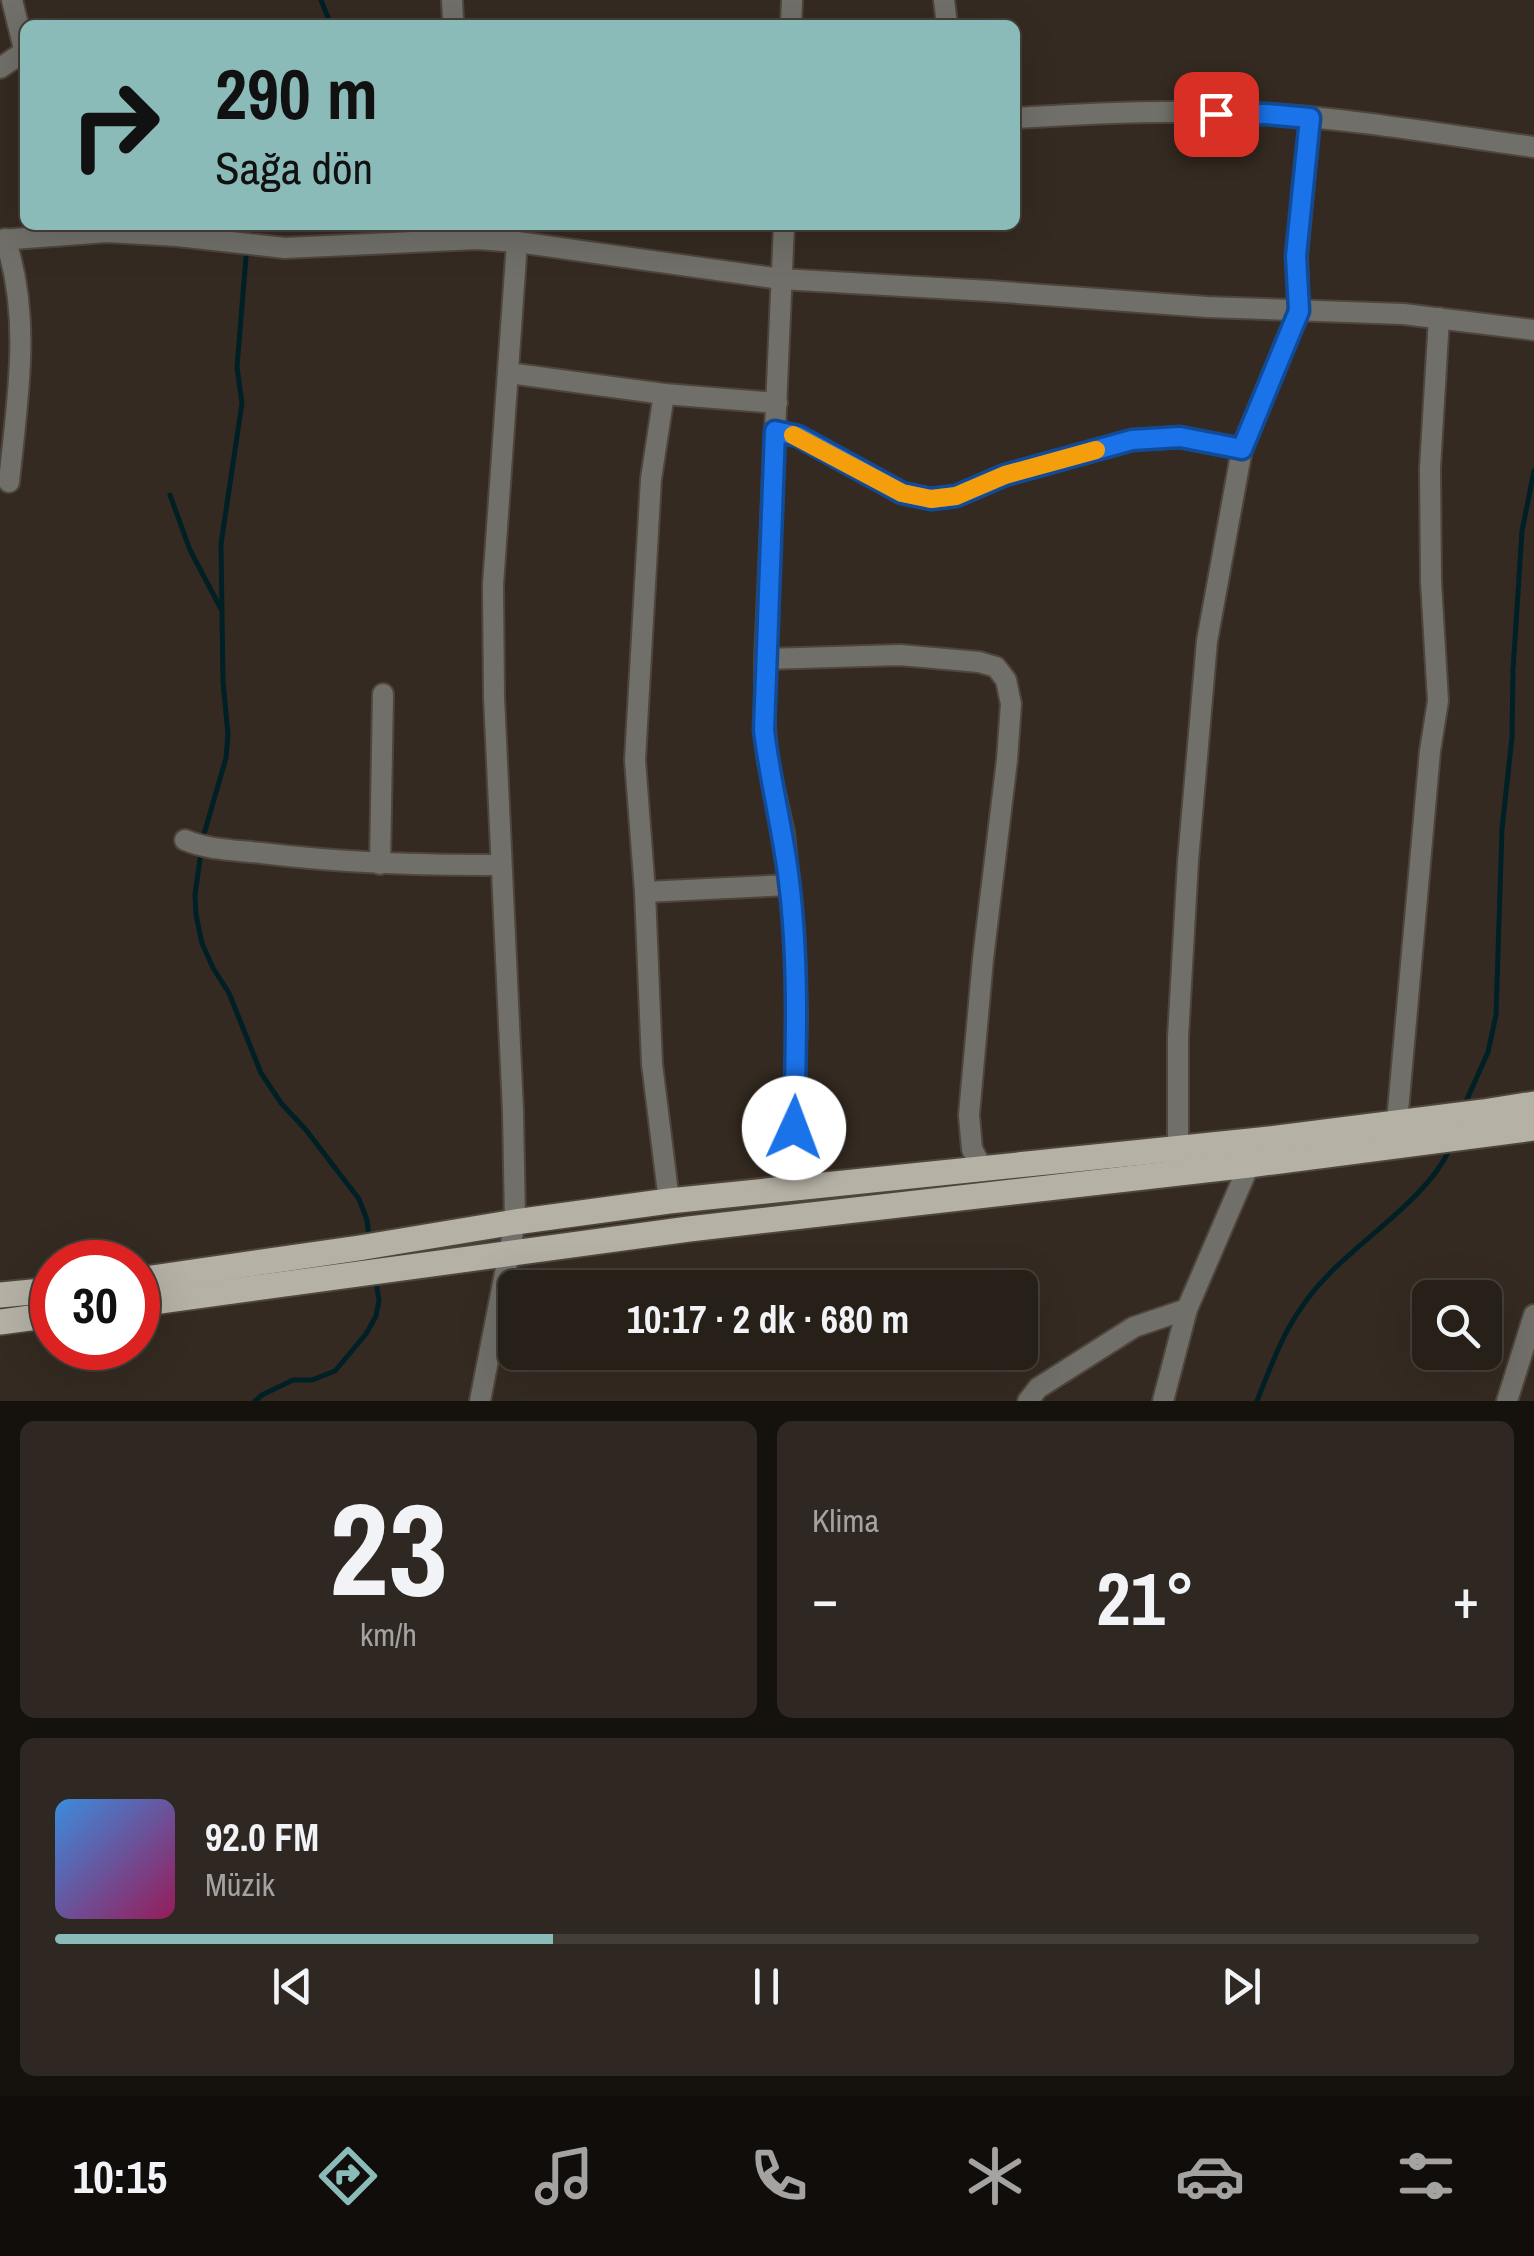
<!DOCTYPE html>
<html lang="tr">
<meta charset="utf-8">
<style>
:root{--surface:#272019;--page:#2f2822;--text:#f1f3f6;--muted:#a4a3a2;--line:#433e38;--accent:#8bbbb9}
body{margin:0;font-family:"Archivo Narrow",sans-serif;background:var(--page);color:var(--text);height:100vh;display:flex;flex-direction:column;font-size:38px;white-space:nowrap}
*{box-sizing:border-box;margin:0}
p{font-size:32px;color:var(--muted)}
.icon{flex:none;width:55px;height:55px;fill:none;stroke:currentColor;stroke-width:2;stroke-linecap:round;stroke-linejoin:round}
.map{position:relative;height:1401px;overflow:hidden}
.details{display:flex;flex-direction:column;gap:20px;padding:20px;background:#15120e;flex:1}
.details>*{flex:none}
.banner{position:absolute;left:20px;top:20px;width:1000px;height:210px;border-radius:15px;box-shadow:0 10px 40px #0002,0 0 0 2px var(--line);background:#8bbbb9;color:#111;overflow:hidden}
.buttons{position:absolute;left:1412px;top:1280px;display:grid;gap:20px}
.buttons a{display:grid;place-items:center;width:90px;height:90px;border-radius:15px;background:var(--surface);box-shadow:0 10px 40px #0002,0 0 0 2px var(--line);font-size:50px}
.speed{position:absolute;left:30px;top:1240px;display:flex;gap:20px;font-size:50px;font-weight:700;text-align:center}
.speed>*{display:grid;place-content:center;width:130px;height:130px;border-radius:50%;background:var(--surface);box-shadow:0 10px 40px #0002,0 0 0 2px var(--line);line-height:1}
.speed .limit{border:15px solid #d22;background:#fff;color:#111}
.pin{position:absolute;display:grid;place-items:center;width:85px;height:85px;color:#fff;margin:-42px;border-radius:20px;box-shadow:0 5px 15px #0006}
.me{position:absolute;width:110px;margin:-55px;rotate:2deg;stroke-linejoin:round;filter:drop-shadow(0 0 8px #0008)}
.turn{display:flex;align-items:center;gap:35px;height:210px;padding:0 30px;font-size:45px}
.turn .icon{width:130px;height:130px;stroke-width:2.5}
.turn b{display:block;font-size:70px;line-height:85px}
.big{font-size:75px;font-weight:700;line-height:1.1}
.details .widget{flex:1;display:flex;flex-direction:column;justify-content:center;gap:15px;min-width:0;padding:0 35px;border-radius:15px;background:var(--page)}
.details .dial{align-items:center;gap:0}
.dial b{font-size:130px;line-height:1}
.song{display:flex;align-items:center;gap:30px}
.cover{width:120px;height:120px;border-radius:15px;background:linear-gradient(135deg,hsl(210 70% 55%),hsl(330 70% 35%))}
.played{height:10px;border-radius:5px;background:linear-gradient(90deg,var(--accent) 35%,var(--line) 35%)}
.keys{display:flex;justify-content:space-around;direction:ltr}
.heat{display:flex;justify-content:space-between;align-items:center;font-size:55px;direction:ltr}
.details .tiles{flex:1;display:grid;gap:20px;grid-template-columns:1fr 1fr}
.widget:last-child{grid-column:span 2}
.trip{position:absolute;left:498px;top:1270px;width:540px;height:100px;border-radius:15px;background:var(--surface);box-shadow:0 10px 40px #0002,0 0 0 2px var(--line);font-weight:700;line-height:100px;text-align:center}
.menu{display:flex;height:160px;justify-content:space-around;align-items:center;background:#100d0a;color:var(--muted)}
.menu .icon{width:70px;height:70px}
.menu .selected{color:var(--accent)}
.menu b{font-size:45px;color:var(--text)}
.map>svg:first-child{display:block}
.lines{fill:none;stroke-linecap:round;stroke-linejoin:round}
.stream{stroke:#012025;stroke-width:5}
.minor-casing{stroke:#4e453c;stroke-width:24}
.major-casing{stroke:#4e453c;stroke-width:29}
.minor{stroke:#716f69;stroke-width:20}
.major{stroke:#b5b1a5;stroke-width:25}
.route-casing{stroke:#114b97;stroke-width:25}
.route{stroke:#1a73e8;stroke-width:18}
.slow{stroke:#f59e0b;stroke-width:18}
</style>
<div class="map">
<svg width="1534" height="1401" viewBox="0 0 1534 1401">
<rect width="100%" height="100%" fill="#342a21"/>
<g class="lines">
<g class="stream">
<polyline points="321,0 331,25"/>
<polyline points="248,237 256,225"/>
<polyline points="170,495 190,550 221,609"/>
<polyline points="202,841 226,758 228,734 223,682 221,544 242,403 237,367 246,257"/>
<polyline points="201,852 195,895 196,915 202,943 213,968 229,993 261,1073 281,1103 306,1130 359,1199 367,1220 369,1236"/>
<polyline points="1464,1106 1488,1052 1496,1015 1502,829 1512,737 1513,670 1522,531 1534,471"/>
<polyline points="255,1401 262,1395 293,1380 312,1380 335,1371 366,1334 376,1316 379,1301 376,1281"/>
<path d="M 1257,1401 C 1277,1350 1290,1313 1330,1273 C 1364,1238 1430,1194 1449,1150"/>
</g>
<g class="minor-casing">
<g id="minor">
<polyline points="12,0 25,53"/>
<polyline points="452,0 453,19"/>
<polyline points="944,0 947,25"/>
<polyline points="791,25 792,0"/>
<polyline points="0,68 25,51"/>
<path d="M 1015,118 C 1098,113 1184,109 1268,114 C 1357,119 1446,135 1534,147"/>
<polyline points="784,225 765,659 765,729 768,762 784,833 794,932 797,1014 794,1128 803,1187"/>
<path d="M 5,239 C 32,318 17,401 9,482"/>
<polyline points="0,240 107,232 177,236 285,248 477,239 517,242 781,279 990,291 1207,307 1403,314 1534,330"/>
<polyline points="508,373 664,394 777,403"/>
<polyline points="664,394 651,479 635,760 645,892 652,1064 669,1201"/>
<polyline points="775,431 798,436 902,493 931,499 956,496 1005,475 1132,440 1179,437 1242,449"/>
<polyline points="765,659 900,655 979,662 996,667 1006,680 1011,704 1007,760 983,959 969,1115 972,1149 983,1170"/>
<path d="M 185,840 C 208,850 236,850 261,853 C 343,863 417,865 500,865"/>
<polyline points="380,864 383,694"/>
<polyline points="645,892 790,885"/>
<polyline points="1397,1122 1430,751 1438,701 1431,582 1430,468 1439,318"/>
<polyline points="1178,1160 1178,1037 1188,861 1207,641 1242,449 1299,311 1297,256 1310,118"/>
<polyline points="480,1401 515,1222 513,1111 494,697 493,585 517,242"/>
<polyline points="1028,1401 1038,1388 1134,1327 1187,1309"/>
<polyline points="1163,1401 1187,1309 1249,1165"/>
<polyline points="1507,1401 1534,1315"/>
</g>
</g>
<g class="major-casing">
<g id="major">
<polyline points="138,1280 359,1248 515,1222 669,1201 1260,1140 1483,1112 1534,1104"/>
<polyline points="0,1295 52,1290"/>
<polyline points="138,1304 689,1229 1249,1165 1534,1128"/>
<polyline points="0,1322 52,1315"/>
</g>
</g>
<use href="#minor" class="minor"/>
<use href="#major" class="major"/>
</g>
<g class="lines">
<g class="route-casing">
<path id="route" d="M 794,1128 C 796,1046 799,963 789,881 C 783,830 770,781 764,730 L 775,431 L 798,436 L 902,493 L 931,499 L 956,496 L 1005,475 L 1132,440 L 1180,437 L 1242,449 L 1299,311 L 1296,256 L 1310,118 L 1266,114 L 1216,114"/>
</g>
<use href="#route" class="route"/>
<polyline class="slow" points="793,435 902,493 931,499 956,496 1005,475 1096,450"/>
</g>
</svg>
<div class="buttons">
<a><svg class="icon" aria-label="search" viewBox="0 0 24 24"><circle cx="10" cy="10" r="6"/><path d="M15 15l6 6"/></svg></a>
</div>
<div class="speed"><div class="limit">30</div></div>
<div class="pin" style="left:1216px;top:114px;background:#d93025"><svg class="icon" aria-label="arrive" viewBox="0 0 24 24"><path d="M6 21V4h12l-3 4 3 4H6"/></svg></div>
<svg class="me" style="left:794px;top:1128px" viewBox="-20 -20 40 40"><circle r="19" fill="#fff"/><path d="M0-13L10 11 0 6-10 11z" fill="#1a73e8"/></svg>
<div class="trip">10:17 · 2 dk · 680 m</div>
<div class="banner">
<div class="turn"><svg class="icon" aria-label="right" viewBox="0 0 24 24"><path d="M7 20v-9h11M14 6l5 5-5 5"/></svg><div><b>290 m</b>Sağa dön</div></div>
</div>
</div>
<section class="details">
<div class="tiles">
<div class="widget dial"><b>23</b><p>km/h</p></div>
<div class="widget"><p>Klima</p>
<div class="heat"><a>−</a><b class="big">21°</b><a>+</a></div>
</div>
<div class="widget">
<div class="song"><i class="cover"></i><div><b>92.0 FM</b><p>Müzik</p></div></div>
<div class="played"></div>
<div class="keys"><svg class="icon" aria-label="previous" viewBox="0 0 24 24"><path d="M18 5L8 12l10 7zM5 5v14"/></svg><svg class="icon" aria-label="pause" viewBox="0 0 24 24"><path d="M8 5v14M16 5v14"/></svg><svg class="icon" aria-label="next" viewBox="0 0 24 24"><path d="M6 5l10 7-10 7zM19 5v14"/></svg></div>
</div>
</div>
</section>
<nav class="menu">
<b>10:15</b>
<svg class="icon selected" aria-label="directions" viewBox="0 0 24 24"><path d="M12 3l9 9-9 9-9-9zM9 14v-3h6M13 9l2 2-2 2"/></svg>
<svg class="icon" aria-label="music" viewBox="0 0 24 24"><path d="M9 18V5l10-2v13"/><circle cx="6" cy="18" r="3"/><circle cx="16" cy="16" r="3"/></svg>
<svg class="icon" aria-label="phone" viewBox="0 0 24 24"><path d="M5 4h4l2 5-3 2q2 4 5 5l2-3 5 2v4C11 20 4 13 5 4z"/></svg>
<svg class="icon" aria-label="climate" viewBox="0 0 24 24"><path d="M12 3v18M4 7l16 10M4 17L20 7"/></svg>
<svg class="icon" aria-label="car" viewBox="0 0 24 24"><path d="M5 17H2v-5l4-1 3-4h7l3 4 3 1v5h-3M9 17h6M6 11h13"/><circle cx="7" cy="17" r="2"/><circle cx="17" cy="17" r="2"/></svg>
<svg class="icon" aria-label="filters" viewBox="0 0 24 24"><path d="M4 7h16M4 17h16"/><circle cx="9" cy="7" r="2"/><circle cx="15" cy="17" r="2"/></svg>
</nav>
